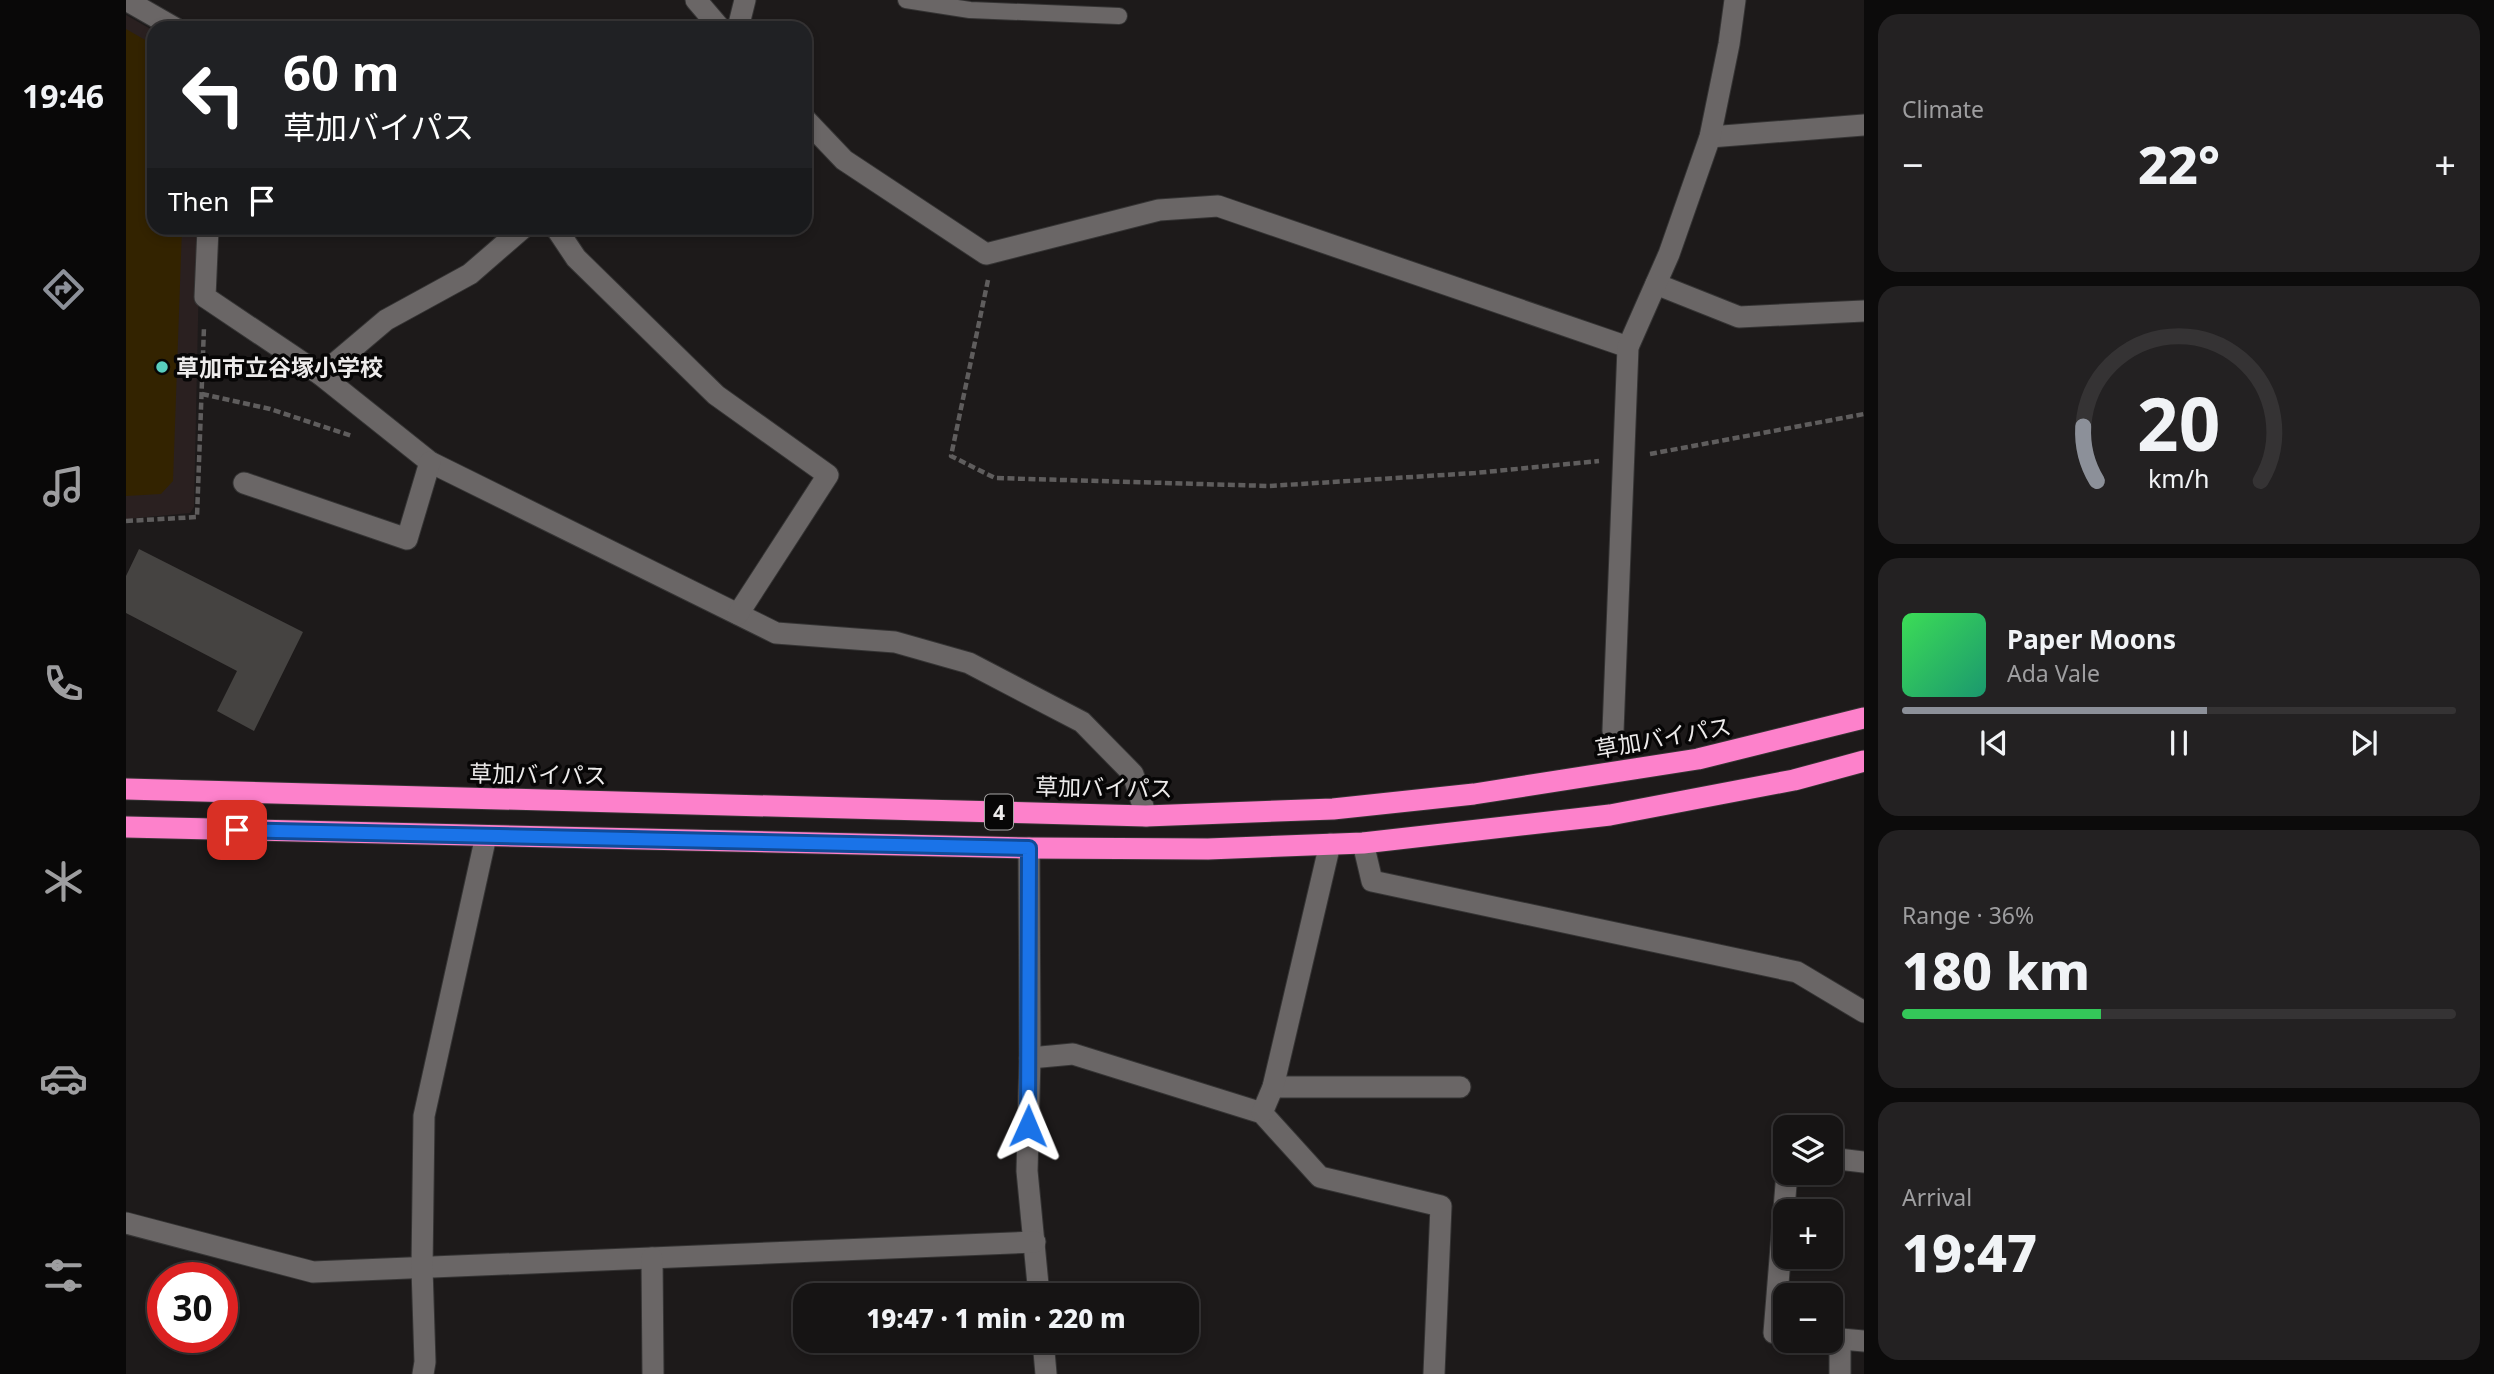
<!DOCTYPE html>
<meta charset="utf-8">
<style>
:root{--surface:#161414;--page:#232122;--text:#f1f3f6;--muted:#9e9ea0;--line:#353334;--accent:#8c9099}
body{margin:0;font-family:"Noto Sans","Noto Sans JP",sans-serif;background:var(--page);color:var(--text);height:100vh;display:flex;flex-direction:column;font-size:26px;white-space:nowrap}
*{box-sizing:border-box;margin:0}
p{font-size:23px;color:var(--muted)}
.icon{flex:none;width:38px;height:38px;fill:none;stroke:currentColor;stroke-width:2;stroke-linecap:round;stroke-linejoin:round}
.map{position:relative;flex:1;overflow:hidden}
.panel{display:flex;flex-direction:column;gap:14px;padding:14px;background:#0c0b0b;width:630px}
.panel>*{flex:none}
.guide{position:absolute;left:21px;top:21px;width:665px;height:214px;border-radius:21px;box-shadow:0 4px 10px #0003,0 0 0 2px var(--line);background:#202124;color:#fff;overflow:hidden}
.controls{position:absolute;left:1647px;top:1115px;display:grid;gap:14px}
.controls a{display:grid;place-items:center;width:70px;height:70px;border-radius:14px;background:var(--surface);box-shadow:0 4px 10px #0003,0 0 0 2px var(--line);font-size:35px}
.speed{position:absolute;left:21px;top:1262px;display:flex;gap:14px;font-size:35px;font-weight:700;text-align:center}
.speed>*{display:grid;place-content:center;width:91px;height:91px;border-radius:50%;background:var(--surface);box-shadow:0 4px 10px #0003,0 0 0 2px var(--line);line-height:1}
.speed .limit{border:10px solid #d22;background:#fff;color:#111}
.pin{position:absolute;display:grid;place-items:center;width:60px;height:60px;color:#fff;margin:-30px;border-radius:14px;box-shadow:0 4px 10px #0006}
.me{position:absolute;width:77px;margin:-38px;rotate:1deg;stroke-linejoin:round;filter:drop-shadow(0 0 5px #0008)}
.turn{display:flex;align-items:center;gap:24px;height:147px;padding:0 21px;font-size:32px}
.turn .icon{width:91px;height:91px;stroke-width:2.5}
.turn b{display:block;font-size:49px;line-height:60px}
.then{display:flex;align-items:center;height:66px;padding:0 21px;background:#0003;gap:14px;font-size:26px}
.big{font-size:52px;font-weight:800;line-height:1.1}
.panel .widget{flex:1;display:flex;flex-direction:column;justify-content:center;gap:10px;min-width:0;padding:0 24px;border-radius:21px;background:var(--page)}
.panel .dial{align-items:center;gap:0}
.dial svg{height:182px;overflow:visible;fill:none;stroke:var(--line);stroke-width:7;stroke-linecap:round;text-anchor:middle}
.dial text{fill:var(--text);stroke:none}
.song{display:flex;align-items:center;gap:21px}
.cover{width:84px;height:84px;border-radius:10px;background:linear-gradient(135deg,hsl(130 70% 55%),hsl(160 70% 35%))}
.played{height:7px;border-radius:4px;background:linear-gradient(90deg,var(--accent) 55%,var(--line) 55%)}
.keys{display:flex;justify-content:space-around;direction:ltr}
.heat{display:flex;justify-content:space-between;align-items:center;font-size:38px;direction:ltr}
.charge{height:10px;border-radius:5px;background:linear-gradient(90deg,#34c759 36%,var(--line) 0)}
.trip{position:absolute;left:667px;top:1283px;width:406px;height:70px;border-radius:21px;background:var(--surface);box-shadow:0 4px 10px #0003,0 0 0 2px var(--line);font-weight:800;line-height:70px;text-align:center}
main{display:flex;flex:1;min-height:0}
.tab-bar{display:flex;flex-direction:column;width:126px;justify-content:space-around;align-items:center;background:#090808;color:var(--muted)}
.tab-bar .icon{width:49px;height:49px}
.tab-bar .current{color:var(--accent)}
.tab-bar b{font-size:32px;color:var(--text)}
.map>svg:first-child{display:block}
.built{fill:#2a2020}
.green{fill:#332300}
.building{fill:#454341}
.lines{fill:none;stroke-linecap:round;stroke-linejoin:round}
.lane-casing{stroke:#353434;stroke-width:18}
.street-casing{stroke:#353434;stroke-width:23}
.highway-casing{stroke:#353434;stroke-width:23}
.path{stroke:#5f5d5d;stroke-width:4.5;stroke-dasharray:7 3.5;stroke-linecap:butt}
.lane{stroke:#6a6666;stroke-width:16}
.street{stroke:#6a6666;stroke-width:21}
.highway{stroke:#fd81cb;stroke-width:21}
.route-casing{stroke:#114b97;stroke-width:18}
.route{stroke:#1a73e8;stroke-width:12}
.poi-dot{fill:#59cebe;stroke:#070606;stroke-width:2.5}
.labels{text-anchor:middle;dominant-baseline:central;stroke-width:7;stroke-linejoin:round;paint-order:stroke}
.shield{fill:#070606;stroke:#a8a6a6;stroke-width:2}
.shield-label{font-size:21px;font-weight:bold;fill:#edebeb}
.poi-label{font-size:23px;font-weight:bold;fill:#edebeb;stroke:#070606;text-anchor:start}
.street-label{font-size:23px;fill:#edebeb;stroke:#070606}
</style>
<main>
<nav class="tab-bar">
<b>19:46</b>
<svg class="icon current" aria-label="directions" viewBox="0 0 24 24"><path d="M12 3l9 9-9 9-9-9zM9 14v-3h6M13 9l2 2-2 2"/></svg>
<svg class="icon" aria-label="music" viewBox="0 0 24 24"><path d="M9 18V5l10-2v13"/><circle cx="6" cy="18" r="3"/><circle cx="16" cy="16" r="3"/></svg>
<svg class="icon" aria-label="phone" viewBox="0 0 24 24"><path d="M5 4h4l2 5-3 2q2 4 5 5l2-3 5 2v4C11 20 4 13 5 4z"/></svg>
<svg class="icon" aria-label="climate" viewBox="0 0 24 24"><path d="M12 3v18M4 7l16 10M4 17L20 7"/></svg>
<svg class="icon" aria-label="car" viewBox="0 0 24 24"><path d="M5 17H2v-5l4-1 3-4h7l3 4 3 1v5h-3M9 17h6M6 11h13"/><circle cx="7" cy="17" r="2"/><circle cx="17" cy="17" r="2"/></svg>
<svg class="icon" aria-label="filters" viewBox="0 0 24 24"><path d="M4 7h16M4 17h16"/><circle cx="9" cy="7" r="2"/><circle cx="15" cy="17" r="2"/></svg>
</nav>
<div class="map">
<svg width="1738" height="1374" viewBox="0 0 1738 1374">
<rect width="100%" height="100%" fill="#1d1a1a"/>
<polygon class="built" points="0,15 28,31 28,228 74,228 68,507 64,513 0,519"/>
<polygon class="green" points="0,29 28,45 28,228 56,228 47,481 35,494 0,496"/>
<polygon class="building" points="13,549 177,632 128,731 91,711 111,671 0,613 0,576"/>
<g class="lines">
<g class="lane-casing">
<polyline id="lane" points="780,0 844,10 993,16"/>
</g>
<g class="street-casing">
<g id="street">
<polyline points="0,0 49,28"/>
<polyline points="570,0 594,28"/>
<polyline points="612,28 619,0"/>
<polyline points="679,119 718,160 860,254 1033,210 1092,206 1502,347"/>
<polyline points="1584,137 1738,125"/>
<polyline points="82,228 79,297 195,375 304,462 650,633 769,642 843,663 956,722 1007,774 1020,816"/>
<polyline points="430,228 450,258 590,395 702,475 612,614"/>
<polyline points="1530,284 1613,317 1738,311"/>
<polyline points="195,375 260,320 344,274 397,228"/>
<polyline points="118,483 281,539 304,462"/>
<polyline points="1487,731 1502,347 1543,254 1584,137 1603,44 1609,0"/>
<polyline points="1237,843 1246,881 1671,972 1738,1012"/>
<polyline points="903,848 904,1058 901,1171 913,1295"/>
<polyline points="904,1058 947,1054 1136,1113 1194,1177 1315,1206 1308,1374"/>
<polyline points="1147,1087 1334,1087"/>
<polyline points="1136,1113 1147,1087 1204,844"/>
<polyline points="1704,1158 1738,1162"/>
<polyline points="0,1223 187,1272 909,1242"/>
<polyline points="526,1258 527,1374"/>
<polyline points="1648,1333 1661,1172"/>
<polyline points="1704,1338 1738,1341"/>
<polyline points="917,1340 920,1374"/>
<polyline points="297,1374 299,1362 296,1268 298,1116 360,836"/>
<polyline points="1714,1374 1714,1339"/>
</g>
</g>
<g class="highway-casing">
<g id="highway">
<polyline points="0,789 1020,816 1207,809 1348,794 1572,759 1738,718"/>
<polyline points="0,827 903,848 1082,849 1237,843 1484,815 1668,780 1738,761"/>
</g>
</g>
<g class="path">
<polyline points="862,280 825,456 869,478 1143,486 1349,473 1473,461"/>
<polyline points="76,394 144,409 226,436"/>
<polyline points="1524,454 1738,414"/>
<polyline points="0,521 71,517 78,327"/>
</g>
<use href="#lane" class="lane"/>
<use href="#street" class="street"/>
<use href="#highway" class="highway"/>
</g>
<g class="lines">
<g class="route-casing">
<polyline id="route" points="111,830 903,848 902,1126"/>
</g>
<use href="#route" class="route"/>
</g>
<circle class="poi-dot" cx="36" cy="367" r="7"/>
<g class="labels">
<rect class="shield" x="859" y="794.5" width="28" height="35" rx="5"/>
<g class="shield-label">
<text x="873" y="812">4</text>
</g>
<g class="poi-label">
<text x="50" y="367">草加市立谷塚小学校</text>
</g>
<g class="street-label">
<text transform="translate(1537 737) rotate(-10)">草加バイパス</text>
<text transform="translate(412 774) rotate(1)">草加バイパス</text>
<text transform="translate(978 787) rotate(1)">草加バイパス</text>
</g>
</g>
</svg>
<div class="controls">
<a><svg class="icon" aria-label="layers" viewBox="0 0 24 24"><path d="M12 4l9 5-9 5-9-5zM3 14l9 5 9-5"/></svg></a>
<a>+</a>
<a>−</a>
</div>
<div class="speed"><div class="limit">30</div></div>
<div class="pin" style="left:111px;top:830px;background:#d93025"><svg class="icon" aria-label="arrive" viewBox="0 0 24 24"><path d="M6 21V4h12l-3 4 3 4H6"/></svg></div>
<svg class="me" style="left:902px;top:1126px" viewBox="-20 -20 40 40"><path d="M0-17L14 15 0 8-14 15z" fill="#1a73e8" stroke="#fff" stroke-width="4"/></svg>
<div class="trip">19:47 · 1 min · 220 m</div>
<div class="guide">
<div class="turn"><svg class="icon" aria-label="left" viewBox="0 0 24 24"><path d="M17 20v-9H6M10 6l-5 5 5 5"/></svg><div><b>60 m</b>草加バイパス</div></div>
<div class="then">Then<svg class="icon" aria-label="arrive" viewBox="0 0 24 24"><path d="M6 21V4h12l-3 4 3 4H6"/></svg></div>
</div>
</div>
<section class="panel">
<div class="widget"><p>Climate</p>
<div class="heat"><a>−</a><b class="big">22°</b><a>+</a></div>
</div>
<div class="widget dial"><svg viewBox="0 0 100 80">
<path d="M14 69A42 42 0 1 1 86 69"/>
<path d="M14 69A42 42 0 0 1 8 45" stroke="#8c9099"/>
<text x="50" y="56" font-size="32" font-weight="700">20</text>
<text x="50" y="72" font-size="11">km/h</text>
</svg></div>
<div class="widget">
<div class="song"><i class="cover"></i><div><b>Paper Moons</b><p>Ada Vale</p></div></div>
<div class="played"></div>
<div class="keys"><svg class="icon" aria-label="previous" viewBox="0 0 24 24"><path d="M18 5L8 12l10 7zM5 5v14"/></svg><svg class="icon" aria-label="pause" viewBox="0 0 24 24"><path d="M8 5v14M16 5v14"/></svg><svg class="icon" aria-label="next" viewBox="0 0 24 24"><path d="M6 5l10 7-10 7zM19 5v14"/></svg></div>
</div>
<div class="widget"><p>Range · 36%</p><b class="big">180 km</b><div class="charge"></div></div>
<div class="widget"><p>Arrival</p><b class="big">19:47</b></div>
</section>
</main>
